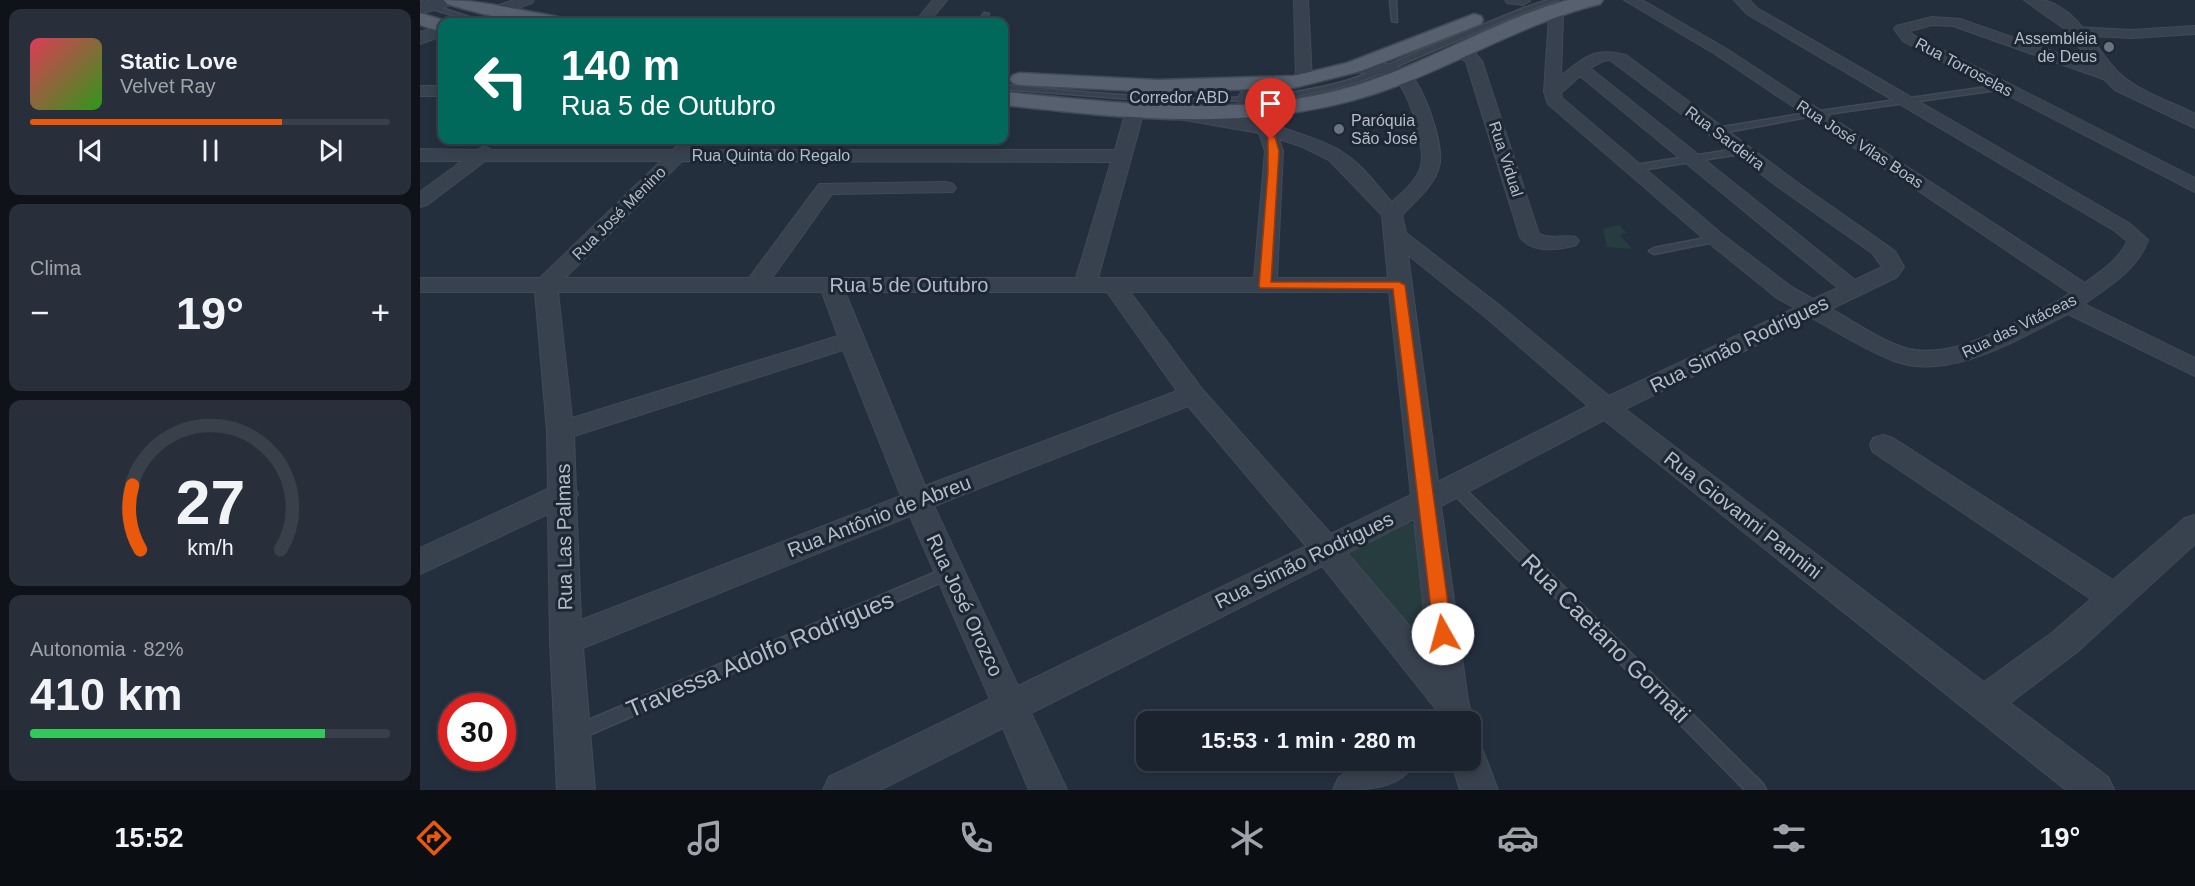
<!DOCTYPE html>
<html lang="pt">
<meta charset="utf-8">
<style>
:root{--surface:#1b232e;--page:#282f3a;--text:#f1f3f6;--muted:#a0a4aa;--line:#39404a;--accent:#ea580c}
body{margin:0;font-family:Helvetica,sans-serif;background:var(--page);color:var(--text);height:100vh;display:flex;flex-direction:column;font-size:22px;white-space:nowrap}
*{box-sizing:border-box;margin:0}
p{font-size:20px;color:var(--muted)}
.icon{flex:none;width:33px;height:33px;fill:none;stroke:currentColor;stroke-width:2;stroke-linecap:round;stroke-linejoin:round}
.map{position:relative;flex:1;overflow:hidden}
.panel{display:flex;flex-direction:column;gap:9px;padding:9px;background:#0f1319;width:420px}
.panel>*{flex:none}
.guide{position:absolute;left:18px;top:18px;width:570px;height:126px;border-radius:12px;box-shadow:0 3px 9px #0003,0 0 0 2px var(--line);background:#00695c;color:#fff;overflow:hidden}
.speed{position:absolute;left:18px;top:693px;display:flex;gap:12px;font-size:30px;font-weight:700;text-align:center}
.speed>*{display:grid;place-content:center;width:78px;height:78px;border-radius:50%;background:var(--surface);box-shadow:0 3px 9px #0003,0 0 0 2px var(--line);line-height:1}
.speed .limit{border:9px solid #d22;background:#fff;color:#111}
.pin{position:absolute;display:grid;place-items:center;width:51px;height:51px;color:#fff;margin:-62px -26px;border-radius:50% 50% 50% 0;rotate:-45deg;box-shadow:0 0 6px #0007}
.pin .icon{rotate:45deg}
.me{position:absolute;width:66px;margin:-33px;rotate:353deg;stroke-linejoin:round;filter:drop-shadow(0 0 4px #0008)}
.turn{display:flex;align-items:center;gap:21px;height:126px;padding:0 24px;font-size:27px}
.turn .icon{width:78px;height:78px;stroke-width:2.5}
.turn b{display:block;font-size:42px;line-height:51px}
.big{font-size:45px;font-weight:700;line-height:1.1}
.panel .card{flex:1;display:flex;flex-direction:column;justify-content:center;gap:9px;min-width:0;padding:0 21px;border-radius:12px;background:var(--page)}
.panel .dial{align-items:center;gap:0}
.dial svg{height:156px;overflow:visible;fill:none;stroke:var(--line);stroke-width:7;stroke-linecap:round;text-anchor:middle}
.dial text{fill:var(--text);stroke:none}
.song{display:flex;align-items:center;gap:18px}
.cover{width:72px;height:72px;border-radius:9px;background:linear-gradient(135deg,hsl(350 70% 55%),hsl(110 70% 35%))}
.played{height:6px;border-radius:3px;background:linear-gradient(90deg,var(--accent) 70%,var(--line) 70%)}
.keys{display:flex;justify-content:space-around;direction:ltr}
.heat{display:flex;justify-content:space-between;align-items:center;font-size:33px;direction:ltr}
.charge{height:9px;border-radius:4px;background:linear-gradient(90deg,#34c759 82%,var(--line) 0)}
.trip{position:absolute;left:716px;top:711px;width:345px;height:60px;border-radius:12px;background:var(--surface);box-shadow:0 3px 9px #0003,0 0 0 2px var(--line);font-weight:700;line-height:60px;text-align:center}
.tab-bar{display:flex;height:96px;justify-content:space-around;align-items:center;background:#0b0e12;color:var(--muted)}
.tab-bar .icon{width:42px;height:42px}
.tab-bar .active{color:var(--accent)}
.tab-bar b{font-size:27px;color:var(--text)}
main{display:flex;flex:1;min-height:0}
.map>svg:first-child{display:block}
.green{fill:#263c3f}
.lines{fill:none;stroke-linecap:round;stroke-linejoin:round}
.service-casing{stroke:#414a57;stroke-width:3}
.minor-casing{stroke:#414a57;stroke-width:2}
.tertiary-casing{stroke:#414a57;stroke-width:2}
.primary-casing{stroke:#414a57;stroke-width:3}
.service{fill:#38414e;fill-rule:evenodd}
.minor{fill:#38414e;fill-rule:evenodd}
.tertiary{fill:#38414e;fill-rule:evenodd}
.primary{fill:#56606e;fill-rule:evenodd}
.route{fill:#ea580c;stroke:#983908;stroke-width:1.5}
.worship-dot{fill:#6b7280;stroke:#1d2633;stroke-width:2}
.labels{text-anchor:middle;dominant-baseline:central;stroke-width:6;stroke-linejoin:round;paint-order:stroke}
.far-poi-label{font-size:16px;fill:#b4bcc9;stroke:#1d2633;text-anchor:end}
.far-street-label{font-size:16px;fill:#b4bcc9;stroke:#1d2633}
.street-label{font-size:20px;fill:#b4bcc9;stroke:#1d2633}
.near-street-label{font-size:24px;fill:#b4bcc9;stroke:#1d2633}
</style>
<main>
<section class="panel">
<div class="card">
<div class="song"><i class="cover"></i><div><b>Static Love</b><p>Velvet Ray</p></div></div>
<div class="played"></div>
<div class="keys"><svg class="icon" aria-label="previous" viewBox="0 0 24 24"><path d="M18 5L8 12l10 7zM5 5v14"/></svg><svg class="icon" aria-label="pause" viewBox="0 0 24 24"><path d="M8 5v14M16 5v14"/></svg><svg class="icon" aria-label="next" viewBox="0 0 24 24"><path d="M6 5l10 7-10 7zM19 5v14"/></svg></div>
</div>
<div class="card"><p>Clima</p>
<div class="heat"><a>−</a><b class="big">19°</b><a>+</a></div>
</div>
<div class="card dial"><svg viewBox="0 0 100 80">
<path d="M14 69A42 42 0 1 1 86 69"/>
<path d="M14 69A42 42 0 0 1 10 36" stroke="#ea580c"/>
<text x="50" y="56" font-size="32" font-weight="700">27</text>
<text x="50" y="72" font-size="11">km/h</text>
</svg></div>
<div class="card"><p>Autonomia · 82%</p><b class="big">410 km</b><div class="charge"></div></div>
</section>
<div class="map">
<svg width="1775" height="790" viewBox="0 0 1775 790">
<rect width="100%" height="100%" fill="#242f3e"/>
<g class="green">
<polygon points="1199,225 1207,233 1200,235 1212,249 1187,247 1183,229"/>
<polygon points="982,522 997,524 1010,654 927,564 927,551"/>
</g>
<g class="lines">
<g class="service-casing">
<g id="service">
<polygon points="970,0 976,0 977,22 972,21"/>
<path d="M 1128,0 L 1138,0 L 1108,10 L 949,78 L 916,88 L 876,96 L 834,100 L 750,102 L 584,89 L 584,85 C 692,94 812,111 919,83 C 945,76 970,64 995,53 C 1031,38 1067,23 1104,8 Z"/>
<polygon points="0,1 61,21 62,22 54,22 0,5"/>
<polygon points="564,13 569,14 564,22 558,22"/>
<polygon points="1581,85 1585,87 1584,89 1393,116 1296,134 1292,131 1296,128 1393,112"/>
<polygon points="1323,148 1327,151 1326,153 1215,171 1211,168 1215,165"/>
<polygon points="1296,236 1299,237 1299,241 1234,254 1229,251 1234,248"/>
<polygon points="1034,481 1039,483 1343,784 1346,790 1325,790 1029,489 1027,486 1029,483"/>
<polygon points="528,567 533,569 535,573 533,577 162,738 156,741 150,738 148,733 150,728"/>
</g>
</g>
<g class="minor-casing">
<g id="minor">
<polygon points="94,0 114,0 112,3 78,15 68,15 66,12 68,9"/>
<polygon points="513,0 527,0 509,22 495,22"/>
<polygon points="874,0 888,0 892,80 884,85 876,80"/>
<polygon points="1085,0 1109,0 1110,1 1103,5 1087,3"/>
<path d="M 1204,0 L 1222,0 L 1305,48 L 1665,283 C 1680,272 1700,259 1707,241 L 1695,231 L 1327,14 L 1314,0 L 1329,0 L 1337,8 L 1709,223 L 1728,240 C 1718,269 1688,287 1664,304 L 1775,358 L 1775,376 L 1648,314 C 1598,338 1532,382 1474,361 C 1445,350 1419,333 1392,318 L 1205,409 L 1564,682 L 1633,632 L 1671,599 L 1453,452 L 1450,445 L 1453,438 L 1463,435 L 1473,438 L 1693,580 L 1765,518 L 1775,515 L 1775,544 L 1657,652 L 1590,703 L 1688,777 L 1694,790 L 1646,790 L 1184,420 L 1021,506 L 1048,701 L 1054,722 L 1050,730 L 1050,722 L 1018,722 L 1015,708 L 902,566 L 611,713 L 647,790 L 609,790 L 583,728 L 460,790 L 403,790 L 409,777 L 570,699 L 490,516 L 163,648 L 175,790 L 137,790 L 130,640 L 128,514 L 0,574 L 0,548 L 128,489 L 127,431 L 115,292 L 0,292 L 0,278 L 120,278 L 241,161 L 65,161 L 7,205 L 0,207 L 0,192 L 42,161 L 0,161 L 0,149 L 57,150 L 65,146 L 72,150 L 253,150 L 263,140 L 282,140 L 273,150 L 695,150 L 706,111 L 709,107 L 721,107 L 724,111 L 678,278 L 834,278 L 845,151 L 839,133 L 759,119 L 753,118 L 750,114 L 753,110 L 759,109 L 820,119 L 818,97 L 829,81 L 841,81 L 843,84 L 834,97 L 836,115 C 863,132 895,135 922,152 C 942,164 957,186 972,202 C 983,192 997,181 1001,166 C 1006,146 988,85 971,76 C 958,69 935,78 926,67 C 931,61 940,62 947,62 C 961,63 977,64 988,72 C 1004,85 1025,147 1019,167 C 1014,186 995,201 982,215 L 986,233 L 1079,305 L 1189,396 L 1375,308 L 1357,298 L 1289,243 L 1128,104 L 1124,92 L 1129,16 L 1134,4 L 1139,3 L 1146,7 L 1143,16 L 1141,76 C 1163,57 1176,47 1206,55 L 1375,181 L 1475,251 L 1484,267 L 1477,277 L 1411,309 C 1435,322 1462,342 1489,349 C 1537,360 1598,320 1640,300 L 1650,293 L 1295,54 ZM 1190,60 L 1361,189 L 1452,253 L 1462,267 L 1435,280 L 1170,68 L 1183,61 ZM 1160,76 L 1418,288 L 1393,299 L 1373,288 L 1303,235 L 1142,98 L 1141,93 ZM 859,139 L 883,147 L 909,160 L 962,215 L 968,278 L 857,278 L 863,151 ZM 262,161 L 691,162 L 656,278 L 352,278 L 412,194 L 533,192 L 536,188 L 533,184 L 526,182 L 399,184 L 329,278 L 145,278 ZM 988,255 L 1063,315 L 1168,406 L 1018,482 ZM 138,292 L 402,292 L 418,336 L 152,418 ZM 425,292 L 687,292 L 757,391 L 505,486 ZM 710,292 L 969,292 L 991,495 L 911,534 L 782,389 ZM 423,350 L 481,496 L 161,620 L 156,498 L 158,494 L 156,490 L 154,436 ZM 768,406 L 886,546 L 598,686 L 514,506 ZM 994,519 L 1008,648 L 927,553 Z"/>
<polygon points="1512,17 1540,19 1698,74 1700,77 1698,80 1686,80 1533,26 1512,25 1490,31 1493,35 1775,178 1775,192 1483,41 1474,29 1476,26"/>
<polygon points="1775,26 1775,34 1711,38 1657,35 1650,31 1657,27 1711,30"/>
<path d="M 1038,45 L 1053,51 L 1062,61 L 1119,234 C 1130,240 1145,234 1156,237 L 1159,241 L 1156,245 C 1139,250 1112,254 1100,237 L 1046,62 L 1030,50 Z"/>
<rect x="0" y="86" width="22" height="10"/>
<polygon points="1050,743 1062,748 1078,790 1040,790 1031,760 1050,760"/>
<path d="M 946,760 L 997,760 C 982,790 946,790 913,790 L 919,777 Z"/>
</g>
</g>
<g class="tertiary-casing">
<g id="tertiary">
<polygon points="11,0 38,0 35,4 0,14 0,3"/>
<path d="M 1604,0 C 1611,0 1621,0 1627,1 C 1667,15 1677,59 1709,81 C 1728,95 1754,103 1775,114 L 1775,128 L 1695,90 L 1682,77 L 1645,29 Z"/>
<polygon points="22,25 22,36 0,44 0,32"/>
</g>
</g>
<g class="primary-casing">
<g id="primary">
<path d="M 24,0 C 61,0 97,10 134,16 L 141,18 L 143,22 C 103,26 65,15 27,4 Z"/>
<path d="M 1148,0 L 1183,0 L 1180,4 C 1102,23 1034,67 957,93 C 837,133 707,119 584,105 L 584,92 C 702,103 827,120 941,84 C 1012,61 1076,20 1148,0 Z"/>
<polygon points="0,13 29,22 22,22 22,32 0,25"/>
<polygon points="1054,14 1061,16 1063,20 1061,24 941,71 873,88 738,92 600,85 593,83 590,79 593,75 600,73 738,80 873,76 927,63"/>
</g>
</g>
<use href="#service" class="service"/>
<use href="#minor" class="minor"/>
<use href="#tertiary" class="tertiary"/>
<use href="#primary" class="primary"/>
</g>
<polygon class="route" points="848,137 855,137 859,151 851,282 979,282 985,285 1032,634 1029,639 1023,641 1017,639 1014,634 973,289 840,288 839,286 848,172"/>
<g class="worship-dot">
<circle cx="1689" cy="47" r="6"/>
<circle cx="919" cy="129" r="6"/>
</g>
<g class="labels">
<g class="far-poi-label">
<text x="1677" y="38">Assembléia<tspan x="1677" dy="18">de Deus</tspan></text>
<text x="931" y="120" text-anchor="start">Paróquia<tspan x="931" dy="18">São José</tspan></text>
</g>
<g class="far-street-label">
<text transform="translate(1544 67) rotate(28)">Rua Torroselas</text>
<text x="759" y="97">Corredor ABD</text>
<text transform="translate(1305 138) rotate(37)">Rua Sardeira</text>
<text transform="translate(1440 144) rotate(33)">Rua José Vilas Boas</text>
<text x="351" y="155">Rua Quinta do Regalo</text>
<text transform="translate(1086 159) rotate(72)">Rua Vidual</text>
<text transform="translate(199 213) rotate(-45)">Rua José Menino</text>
<text transform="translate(1599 326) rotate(-26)">Rua das Vitáceas</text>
</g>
<g class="street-label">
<text x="489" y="285">Rua 5 de Outubro</text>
<text transform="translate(1319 344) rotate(-26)">Rua Simão Rodrigues</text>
<text transform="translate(1323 515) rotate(38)">Rua Giovanni Pannini</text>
<text transform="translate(459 516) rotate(-21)">Rua Antônio de Abreu</text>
<text transform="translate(144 537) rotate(-91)">Rua Las Palmas</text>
<text transform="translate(884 560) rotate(-26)">Rua Simão Rodrigues</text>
<text transform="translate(545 605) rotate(65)">Rua José Orozco</text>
</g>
<g class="near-street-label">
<text transform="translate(1186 638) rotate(45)">Rua Caetano Gornati</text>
<text transform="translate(340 654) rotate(-23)">Travessa Adolfo Rodrigues</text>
</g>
</g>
</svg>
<div class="speed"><div class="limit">30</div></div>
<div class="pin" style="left:851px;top:140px;background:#d93025"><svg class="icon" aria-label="arrive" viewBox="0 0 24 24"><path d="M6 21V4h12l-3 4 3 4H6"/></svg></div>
<svg class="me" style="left:1023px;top:634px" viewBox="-20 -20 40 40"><circle r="19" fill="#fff"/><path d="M0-13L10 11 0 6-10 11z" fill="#ea580c"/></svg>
<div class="trip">15:53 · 1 min · 280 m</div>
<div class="guide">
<div class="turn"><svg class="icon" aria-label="left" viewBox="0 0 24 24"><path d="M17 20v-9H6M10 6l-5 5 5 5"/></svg><div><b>140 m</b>Rua 5 de Outubro</div></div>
</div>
</div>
</main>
<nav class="tab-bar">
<b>15:52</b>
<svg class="icon active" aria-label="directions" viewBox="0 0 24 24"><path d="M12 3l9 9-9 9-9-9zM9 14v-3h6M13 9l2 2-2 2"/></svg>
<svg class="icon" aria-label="music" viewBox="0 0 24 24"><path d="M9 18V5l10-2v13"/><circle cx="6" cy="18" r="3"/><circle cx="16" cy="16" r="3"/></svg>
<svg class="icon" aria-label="phone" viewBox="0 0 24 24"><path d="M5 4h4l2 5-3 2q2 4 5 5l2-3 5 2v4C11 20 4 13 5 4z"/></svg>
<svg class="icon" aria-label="climate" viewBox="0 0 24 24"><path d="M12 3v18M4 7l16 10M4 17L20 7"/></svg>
<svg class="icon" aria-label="car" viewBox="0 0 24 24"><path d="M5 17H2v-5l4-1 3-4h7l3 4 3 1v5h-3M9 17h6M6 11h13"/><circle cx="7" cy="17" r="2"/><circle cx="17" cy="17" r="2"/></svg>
<svg class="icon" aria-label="filters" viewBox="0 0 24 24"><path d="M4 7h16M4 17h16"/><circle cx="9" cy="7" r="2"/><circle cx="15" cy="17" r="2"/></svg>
<b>19°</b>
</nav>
